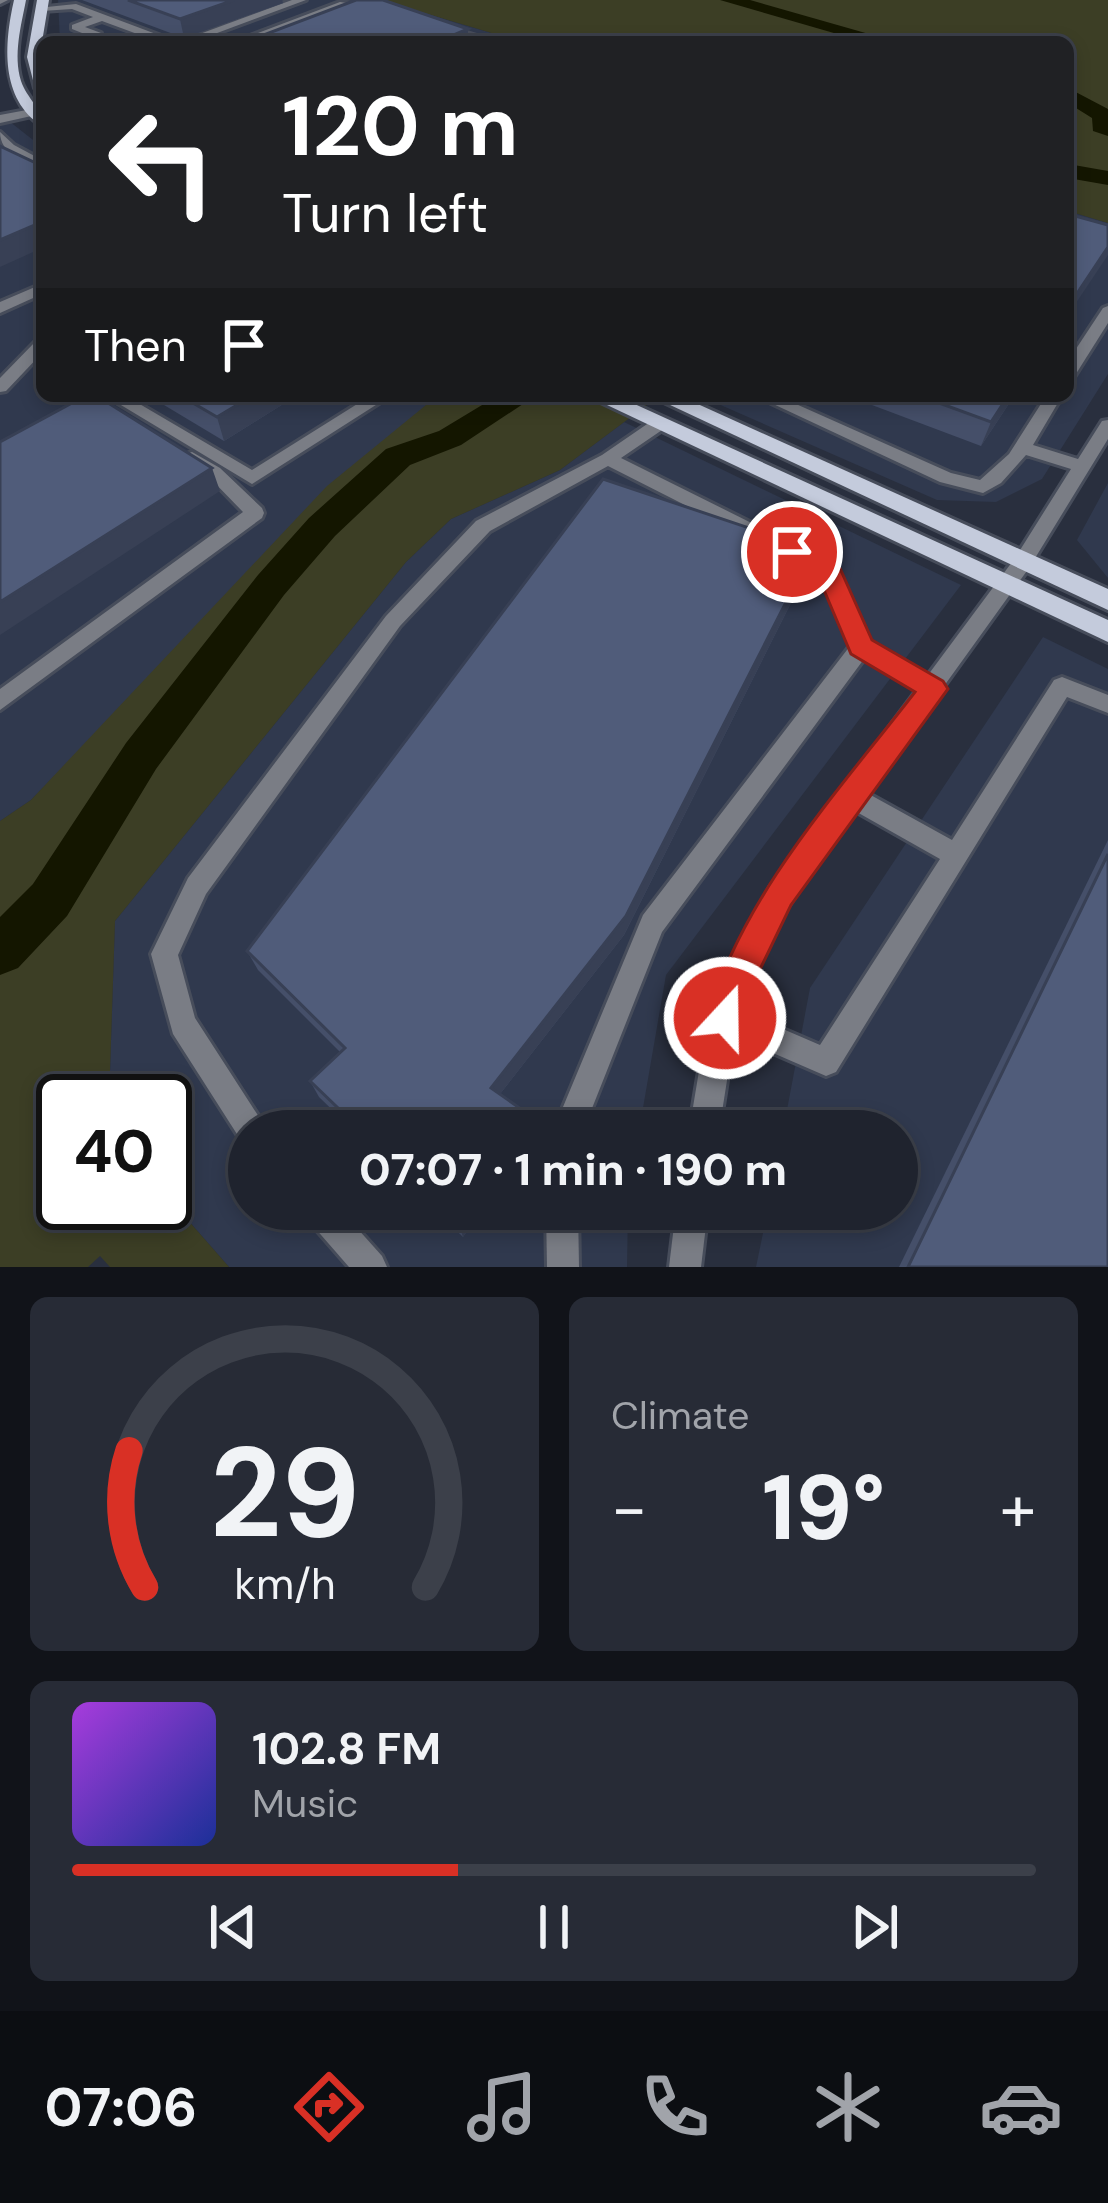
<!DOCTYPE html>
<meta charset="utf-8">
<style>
:root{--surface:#1f232e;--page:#272b36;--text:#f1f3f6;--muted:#a1a4aa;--line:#3c404a;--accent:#d93025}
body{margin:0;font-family:"DM Sans",sans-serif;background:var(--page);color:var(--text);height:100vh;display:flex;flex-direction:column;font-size:45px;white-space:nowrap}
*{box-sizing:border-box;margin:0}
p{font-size:39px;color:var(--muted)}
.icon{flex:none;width:66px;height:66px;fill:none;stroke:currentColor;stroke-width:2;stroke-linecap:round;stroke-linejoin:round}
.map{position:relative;height:1267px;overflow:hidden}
.drawer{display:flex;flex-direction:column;gap:30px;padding:30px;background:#111319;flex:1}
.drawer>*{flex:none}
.guide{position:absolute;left:36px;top:36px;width:1038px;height:366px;border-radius:18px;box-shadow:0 6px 18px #0003,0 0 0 3px var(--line);background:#202124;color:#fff;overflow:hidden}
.speed{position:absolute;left:36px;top:1074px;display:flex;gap:24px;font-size:60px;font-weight:700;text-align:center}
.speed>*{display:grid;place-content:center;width:156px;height:156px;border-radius:50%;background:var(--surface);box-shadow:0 6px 18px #0003,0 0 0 3px var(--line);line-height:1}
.speed .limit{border:6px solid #111;border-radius:18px;background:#fff;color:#111}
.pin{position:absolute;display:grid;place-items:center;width:102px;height:102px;color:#fff;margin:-51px;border:6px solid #fff;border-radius:50%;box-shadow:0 3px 12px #0007}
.me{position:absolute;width:132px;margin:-66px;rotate:21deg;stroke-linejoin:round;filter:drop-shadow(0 0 9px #0008)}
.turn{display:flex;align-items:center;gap:42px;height:252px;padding:0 48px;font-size:54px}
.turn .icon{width:156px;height:156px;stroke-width:2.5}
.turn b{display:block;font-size:84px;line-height:102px}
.then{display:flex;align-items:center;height:114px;padding:0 48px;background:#0003;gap:24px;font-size:45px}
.big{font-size:90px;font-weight:800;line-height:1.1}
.drawer .widget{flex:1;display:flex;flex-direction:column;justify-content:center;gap:18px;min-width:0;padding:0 42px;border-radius:18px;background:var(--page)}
.drawer .dial{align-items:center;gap:0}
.dial svg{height:312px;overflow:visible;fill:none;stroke:var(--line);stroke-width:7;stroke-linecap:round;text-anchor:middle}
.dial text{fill:var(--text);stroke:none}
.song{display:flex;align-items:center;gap:36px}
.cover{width:144px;height:144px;border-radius:18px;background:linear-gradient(135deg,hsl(280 70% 55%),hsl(230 70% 35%))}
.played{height:12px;border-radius:6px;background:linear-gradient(90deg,var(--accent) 40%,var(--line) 40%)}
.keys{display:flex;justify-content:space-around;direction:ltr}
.heat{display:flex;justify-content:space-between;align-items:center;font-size:66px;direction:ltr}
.drawer .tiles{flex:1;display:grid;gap:30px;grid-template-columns:1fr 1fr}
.widget:last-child{grid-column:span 2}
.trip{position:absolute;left:228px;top:1110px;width:690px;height:120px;border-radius:60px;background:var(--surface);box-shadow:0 6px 18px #0003,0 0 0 3px var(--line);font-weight:800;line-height:120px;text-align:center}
.menu{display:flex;height:192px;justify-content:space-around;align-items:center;background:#0c0e12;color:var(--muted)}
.menu .icon{width:84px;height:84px}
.menu .current{color:var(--accent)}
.menu b{font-size:54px;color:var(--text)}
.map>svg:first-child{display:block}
.built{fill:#30394e}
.green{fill:#3c3e25}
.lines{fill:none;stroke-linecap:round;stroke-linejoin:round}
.river{fill:#141600;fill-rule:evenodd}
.minor-casing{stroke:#474d5b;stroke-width:6}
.major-casing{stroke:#474d5b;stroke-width:6}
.minor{fill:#7a7d85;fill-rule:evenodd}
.major{fill:#c4cbdc;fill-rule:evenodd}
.wall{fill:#454f69}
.shaded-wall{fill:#384055}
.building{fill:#505c7a;stroke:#384055;stroke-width:3}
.route{fill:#d93025;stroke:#8d1f18;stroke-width:3}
</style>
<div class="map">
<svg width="1108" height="1267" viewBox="0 0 1108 1267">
<rect width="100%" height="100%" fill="#292f3e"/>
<g class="built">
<polygon points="58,0 381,0 522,42 60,42"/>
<polygon points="0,114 42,147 42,396 438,396 147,680 31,800 0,821"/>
<polygon points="1068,211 1108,223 1108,374 1042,479 996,502 937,500 700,396 1068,396"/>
<polygon points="624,422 961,585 666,975 639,1131 249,1131 249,1209 628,1209 627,1267 229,1267 165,1194 165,1101 109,1101 115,921 406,562 451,519 560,470"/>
<polygon points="1108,483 1108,578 1077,540"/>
<polygon points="1043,637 1108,669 1108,1267 756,1267 768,1209 897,1209 897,1131 783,1131 810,988"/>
</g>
<g class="green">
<polygon points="381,0 1108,0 1108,223 1068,211 1068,42 522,42"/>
<polygon points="437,396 659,396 560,470 451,519 406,562 115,921 109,1101 63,1101 63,1203 165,1203 165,1194 229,1267 110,1267 100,1256 88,1267 0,1267 0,821 31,800 327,486"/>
</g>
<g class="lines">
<g class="river">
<polygon points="720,0 750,0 897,42 865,42"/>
<polygon points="1068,88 1108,109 1108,136 1093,131 1092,118 1068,103"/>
<polygon points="1068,164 1108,171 1108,185 1068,178"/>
<polygon points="497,396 535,396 461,445 410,465 335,536 284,595 156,769 67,916 18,968 0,975 0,917 33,884 126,743 258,575 309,518 386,449 439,431"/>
</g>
<g class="minor-casing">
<g id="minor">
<polygon points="0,0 8,0 0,4"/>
<polygon points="292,0 306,0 193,42 178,42"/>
<polygon points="340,2 375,7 370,10 341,8 249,42 234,42"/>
<polygon points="76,4 172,40 173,42 159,42 102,21 85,27 101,33 101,37 72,42 87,35 72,29 72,25 93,17 72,9 42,11 37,8"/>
<polygon points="441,25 490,40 491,42 475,42 437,30"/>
<polygon points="32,109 38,113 36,115 0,123 0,115"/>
<path d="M 0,132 L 14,145 L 42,160 L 42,169 C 24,162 0,154 0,132 Z"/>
<polygon points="42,284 42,294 0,313 0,302"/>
<polygon points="1108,306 1108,323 1074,377 1068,379 1068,361 1103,308"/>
<polygon points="42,339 42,353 6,391 0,392 0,378 36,341"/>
<polygon points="106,396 126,396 252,470 370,396 390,396 252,484"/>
<path d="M 756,396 L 778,396 L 951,473 L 980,480 L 1009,454 L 1046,396 L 1062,396 L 1033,445 L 1078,459 L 1102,421 L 1108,420 L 1108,439 L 1029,568 L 867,793 L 952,840 L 1054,680 L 1062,677 L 1108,695 L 1108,713 L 1067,697 L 836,1072 L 826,1076 L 734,1036 L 719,1131 L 689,1131 L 703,1047 L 720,985 L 770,887 L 917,690 L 864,659 L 662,932 L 583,1131 L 553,1131 L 643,915 L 850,646 L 821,574 L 608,466 L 490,531 L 400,626 L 206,894 L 178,955 L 195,1018 L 268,1131 L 249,1131 L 249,1144 L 242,1142 L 173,1034 L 151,954 L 188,878 L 386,616 L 476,521 L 602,455 L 653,420 L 665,420 L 665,428 L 621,458 L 836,565 L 869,642 L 928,675 L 1015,558 L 1071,469 L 1026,455 L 1001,483 L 983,493 L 940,482 ZM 855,811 L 940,859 L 820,1045 L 741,1011 C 761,935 810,873 855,811 Z"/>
<polygon points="192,452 220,468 262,508 264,513 262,518 0,710 0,689 243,512 208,476 186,462 186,454"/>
<polygon points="303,1209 340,1209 382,1256 387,1267 349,1267 308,1220"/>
<polygon points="546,1209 578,1209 579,1267 547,1267"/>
<polygon points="676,1209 708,1209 701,1267 669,1267"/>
</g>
</g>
<g class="major-casing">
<g id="major">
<path d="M 14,0 L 26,0 C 21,26 13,55 21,81 C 27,99 42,107 42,126 C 0,99 4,44 14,0 Z"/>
<polygon points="37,0 49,0 42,42 42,92 35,88 27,57"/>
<polygon points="588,396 617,396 1108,620 1108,642"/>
<polygon points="651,396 680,396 1108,589 1108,610"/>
</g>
</g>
<use href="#minor" class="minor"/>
<use href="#major" class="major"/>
</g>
<g class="wall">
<polygon points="82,0 282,0 283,3 184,38"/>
<polygon points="149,396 296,396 224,441"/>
<polygon points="848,396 1014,396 981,446"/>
<polygon points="770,535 767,550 796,593 624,935 500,1094 534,1131 354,1131 319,1097 310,1081 340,1052 258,970 247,951"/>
<polygon points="1108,840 1108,1267 899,1267"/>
<polygon points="434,1209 482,1209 463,1237"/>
</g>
<g class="shaded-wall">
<polygon points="234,0 282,0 283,3 184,38 180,19"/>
<polygon points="468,29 468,42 437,42"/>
<polygon points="42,222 42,248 0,267 0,240"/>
<polygon points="1108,247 1108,255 1068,315 1068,307"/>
<polygon points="252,396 296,396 224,441 217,417"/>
<polygon points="1008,396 1014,396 981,446 991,422"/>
<polygon points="212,468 220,491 0,635 0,602"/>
<polygon points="803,569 796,593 624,935 493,1103 491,1088"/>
<polygon points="534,1118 534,1131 525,1131"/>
<polygon points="470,1209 482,1209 463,1237 459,1225"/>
</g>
<g class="building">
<polygon points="128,0 234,0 180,19"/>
<polygon points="356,0 383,0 468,29 437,42 245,42"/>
<polygon points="0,146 42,166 42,222 0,240"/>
<polygon points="1068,214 1108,225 1108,247 1068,307"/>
<polygon points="85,396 97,396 212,468 0,602 0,442"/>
<polygon points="181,396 252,396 217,417"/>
<polygon points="920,396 1008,396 991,422"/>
<polygon points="603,479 770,535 762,547 803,569 626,916 491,1088 534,1118 525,1131 362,1131 310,1081 345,1048 247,951"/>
<polygon points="1108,854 1108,1267 908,1267"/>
<polygon points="442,1209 470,1209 459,1225"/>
</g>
<path class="route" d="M 792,543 L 838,564 L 872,640 L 943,681 L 948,689 L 791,905 L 751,988 L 738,1031 L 725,1036 L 712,1031 L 707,1018 C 744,893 836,794 915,692 L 851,654 L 818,576 L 779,552 Z"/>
</svg>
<div class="speed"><div class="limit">40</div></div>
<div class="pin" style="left:792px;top:552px;background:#d93025"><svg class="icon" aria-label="arrive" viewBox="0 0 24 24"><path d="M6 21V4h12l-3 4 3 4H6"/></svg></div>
<svg class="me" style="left:725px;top:1018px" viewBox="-20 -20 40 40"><circle r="17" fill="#d93025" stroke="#fff" stroke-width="3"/><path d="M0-11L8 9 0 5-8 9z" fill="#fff"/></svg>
<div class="trip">07:07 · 1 min · 190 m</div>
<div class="guide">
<div class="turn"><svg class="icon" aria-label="left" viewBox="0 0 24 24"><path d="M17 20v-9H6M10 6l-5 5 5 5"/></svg><div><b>120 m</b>Turn left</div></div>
<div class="then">Then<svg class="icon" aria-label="arrive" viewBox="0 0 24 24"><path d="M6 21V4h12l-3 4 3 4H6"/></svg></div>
</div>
</div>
<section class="drawer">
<div class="tiles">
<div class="widget dial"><svg viewBox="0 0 100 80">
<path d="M14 69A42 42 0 1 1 86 69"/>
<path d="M14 69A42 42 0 0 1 10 34" stroke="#d93025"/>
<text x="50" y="56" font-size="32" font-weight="700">29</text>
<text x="50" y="72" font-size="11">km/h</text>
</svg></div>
<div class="widget"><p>Climate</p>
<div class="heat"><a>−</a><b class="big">19°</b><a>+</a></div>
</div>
<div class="widget">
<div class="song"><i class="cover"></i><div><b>102.8 FM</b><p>Music</p></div></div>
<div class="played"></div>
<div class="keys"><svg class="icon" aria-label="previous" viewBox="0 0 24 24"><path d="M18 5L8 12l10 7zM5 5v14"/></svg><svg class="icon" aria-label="pause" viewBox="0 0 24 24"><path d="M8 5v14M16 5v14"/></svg><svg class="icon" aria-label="next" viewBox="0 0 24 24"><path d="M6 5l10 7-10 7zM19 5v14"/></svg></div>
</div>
</div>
</section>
<nav class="menu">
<b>07:06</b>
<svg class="icon current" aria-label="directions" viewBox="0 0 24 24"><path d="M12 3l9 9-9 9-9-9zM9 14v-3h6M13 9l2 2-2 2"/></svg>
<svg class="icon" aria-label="music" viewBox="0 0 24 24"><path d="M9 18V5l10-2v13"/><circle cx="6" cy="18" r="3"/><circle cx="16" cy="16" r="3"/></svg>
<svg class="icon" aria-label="phone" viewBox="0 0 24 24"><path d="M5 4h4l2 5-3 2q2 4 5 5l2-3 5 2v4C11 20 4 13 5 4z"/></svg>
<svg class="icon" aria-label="climate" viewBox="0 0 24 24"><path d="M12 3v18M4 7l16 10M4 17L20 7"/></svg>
<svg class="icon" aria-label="car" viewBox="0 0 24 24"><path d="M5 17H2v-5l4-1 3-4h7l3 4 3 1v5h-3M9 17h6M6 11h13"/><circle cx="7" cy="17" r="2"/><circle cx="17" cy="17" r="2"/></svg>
</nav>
